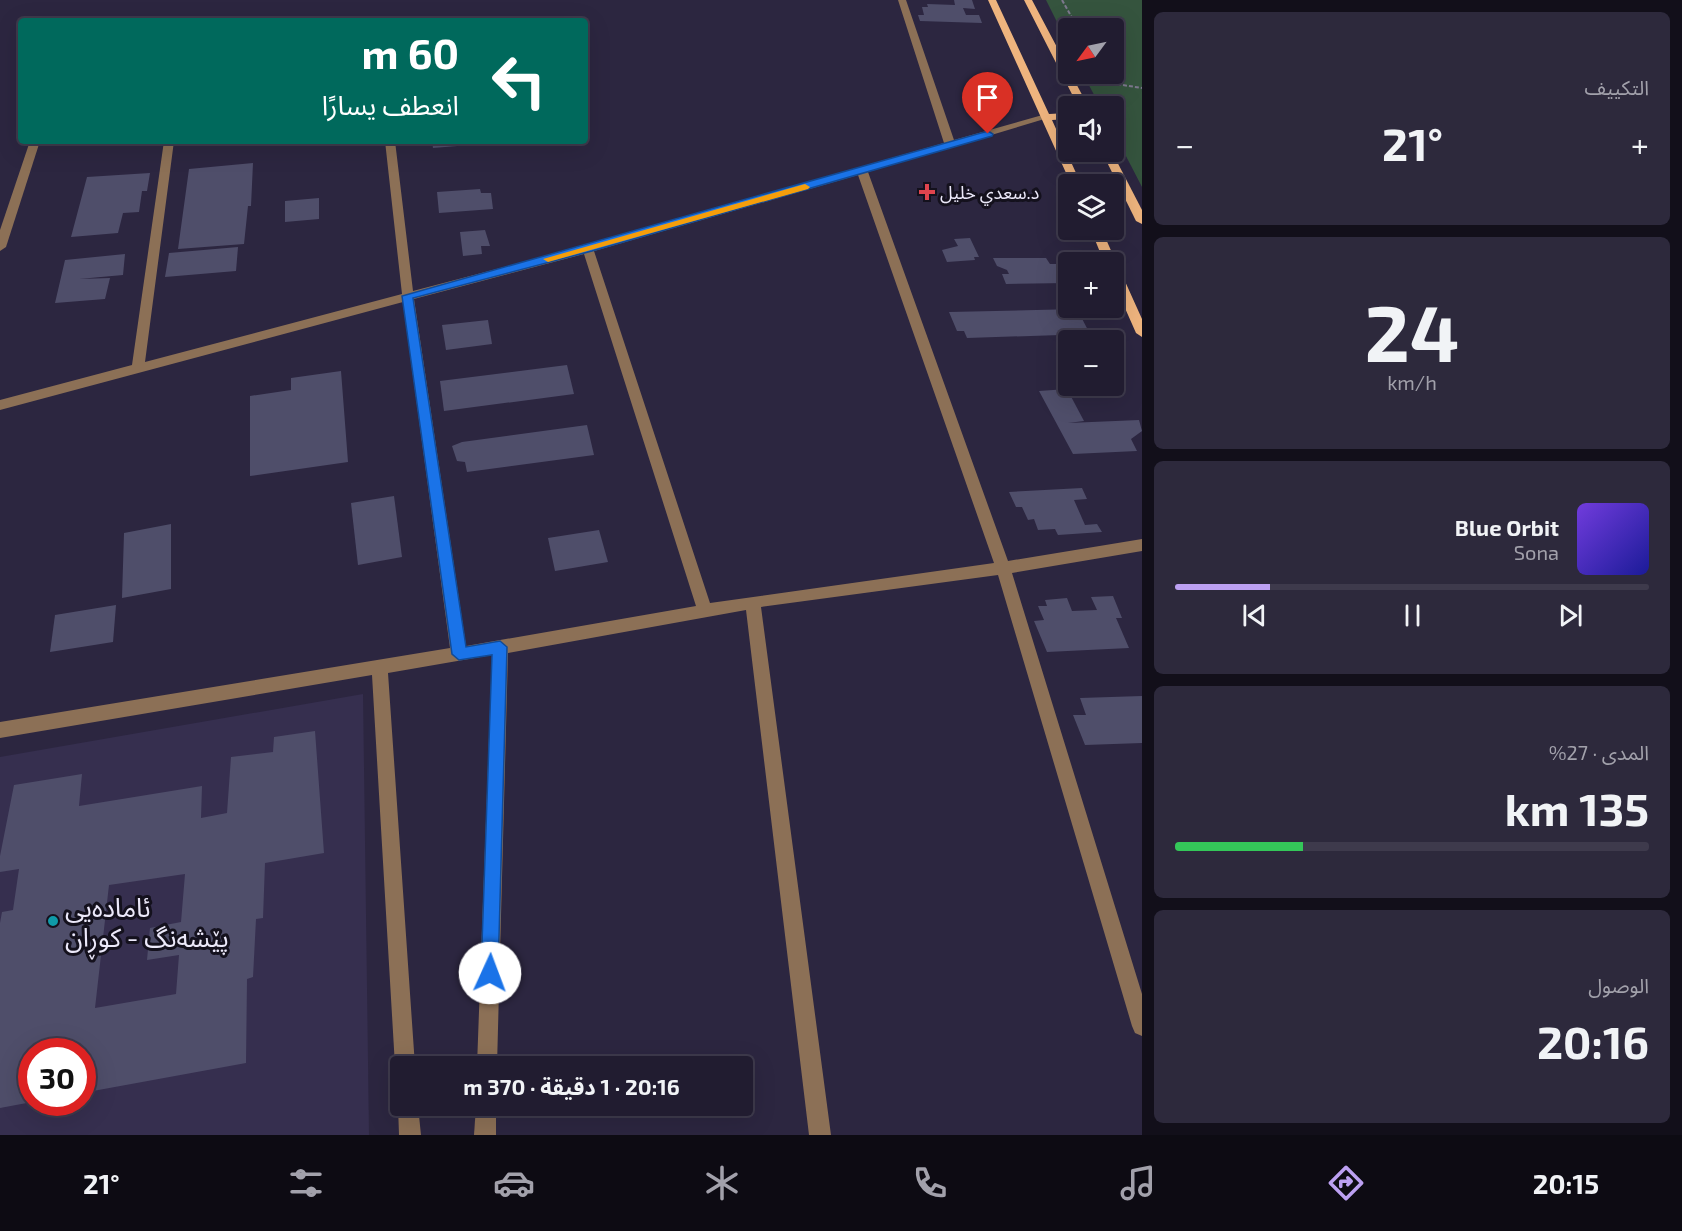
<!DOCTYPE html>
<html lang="ar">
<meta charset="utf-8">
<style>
:root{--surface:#211c30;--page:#2d293c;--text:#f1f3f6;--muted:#a2a1ab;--line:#3e3a4c;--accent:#bca0f2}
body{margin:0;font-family:"Exo 2","Noto Sans Arabic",sans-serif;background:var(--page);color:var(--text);direction:rtl;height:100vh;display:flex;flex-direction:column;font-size:22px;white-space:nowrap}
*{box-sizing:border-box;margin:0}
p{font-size:20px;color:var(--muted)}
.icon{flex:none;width:33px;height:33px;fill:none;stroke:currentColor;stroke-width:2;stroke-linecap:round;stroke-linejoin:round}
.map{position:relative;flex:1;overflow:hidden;direction:ltr}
.side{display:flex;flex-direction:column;gap:12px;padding:12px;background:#120f1a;width:540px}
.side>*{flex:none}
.hud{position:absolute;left:18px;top:18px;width:570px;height:126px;border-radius:6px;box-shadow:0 6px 24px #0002,0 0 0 2px var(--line);direction:rtl;background:#00695c;color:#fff;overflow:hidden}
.needle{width:39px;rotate:237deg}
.tools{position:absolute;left:1058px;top:18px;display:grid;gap:12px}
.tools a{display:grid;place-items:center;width:66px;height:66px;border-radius:6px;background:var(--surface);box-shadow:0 6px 24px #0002,0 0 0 2px var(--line);font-size:30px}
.speed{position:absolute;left:18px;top:1038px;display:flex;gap:12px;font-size:30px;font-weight:700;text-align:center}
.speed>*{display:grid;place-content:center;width:78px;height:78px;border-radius:50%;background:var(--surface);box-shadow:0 6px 24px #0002,0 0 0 2px var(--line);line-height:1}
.speed .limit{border:9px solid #d22;background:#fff;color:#111}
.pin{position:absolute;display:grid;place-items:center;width:51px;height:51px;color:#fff;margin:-62px -26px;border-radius:50% 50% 50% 0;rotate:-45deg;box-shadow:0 0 6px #0007}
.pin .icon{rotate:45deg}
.me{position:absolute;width:66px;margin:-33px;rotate:2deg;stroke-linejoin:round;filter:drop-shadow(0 0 4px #0008)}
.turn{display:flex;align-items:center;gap:21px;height:126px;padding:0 30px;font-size:27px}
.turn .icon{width:78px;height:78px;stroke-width:2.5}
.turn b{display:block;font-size:42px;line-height:51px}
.big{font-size:45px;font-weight:700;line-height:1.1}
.side .card{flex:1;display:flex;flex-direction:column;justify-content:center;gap:9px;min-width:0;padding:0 21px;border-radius:9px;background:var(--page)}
.side .dial{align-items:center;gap:0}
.dial b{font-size:78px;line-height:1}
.song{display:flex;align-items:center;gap:18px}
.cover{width:72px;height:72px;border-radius:9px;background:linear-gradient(135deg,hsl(260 70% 55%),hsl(240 70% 35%))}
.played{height:6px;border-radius:3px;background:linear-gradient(90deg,var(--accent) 20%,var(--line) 20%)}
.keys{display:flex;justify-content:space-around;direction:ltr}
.heat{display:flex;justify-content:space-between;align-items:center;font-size:33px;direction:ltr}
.charge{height:9px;border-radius:4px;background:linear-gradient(90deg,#34c759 27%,var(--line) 0)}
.trip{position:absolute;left:390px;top:1056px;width:363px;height:60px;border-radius:6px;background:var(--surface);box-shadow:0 6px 24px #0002,0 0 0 2px var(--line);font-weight:700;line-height:60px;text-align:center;direction:rtl}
.menu{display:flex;height:96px;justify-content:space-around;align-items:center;background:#0d0b13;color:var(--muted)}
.menu .icon{width:42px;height:42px}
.menu .active{color:var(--accent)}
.menu b{font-size:27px;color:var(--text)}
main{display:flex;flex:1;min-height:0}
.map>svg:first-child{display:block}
.built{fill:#362f4f;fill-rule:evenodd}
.green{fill:#35543e}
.building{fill:#4f4e6a;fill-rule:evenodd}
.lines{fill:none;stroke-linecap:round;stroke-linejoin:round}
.path{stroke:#7d788e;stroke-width:2;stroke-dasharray:4 2;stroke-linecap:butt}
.minor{fill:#8c7056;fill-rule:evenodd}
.major{fill:#eeb47e;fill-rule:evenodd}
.route{fill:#1a73e8;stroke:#114b97;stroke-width:1.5}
.slow{fill:#f59e0b}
.health-dot{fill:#e0444e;stroke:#14111d;stroke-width:2}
.culture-dot{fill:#0f9aa8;stroke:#14111d;stroke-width:2}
.labels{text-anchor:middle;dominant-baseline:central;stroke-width:6;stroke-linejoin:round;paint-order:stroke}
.far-poi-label{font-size:18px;fill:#ece9fa;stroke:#14111d;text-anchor:start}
.near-poi-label{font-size:26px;fill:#ece9fa;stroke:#14111d;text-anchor:start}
</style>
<main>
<section class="side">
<div class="card"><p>التكييف</p>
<div class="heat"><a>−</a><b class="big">21°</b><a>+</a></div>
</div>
<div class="card dial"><b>24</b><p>km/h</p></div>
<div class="card">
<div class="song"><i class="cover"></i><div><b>Blue Orbit</b><p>Sona</p></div></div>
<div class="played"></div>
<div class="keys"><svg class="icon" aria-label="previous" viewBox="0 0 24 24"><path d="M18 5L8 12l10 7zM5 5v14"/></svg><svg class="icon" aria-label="pause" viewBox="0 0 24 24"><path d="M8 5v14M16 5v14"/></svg><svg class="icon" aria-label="next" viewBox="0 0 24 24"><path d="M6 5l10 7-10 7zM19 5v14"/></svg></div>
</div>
<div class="card"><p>المدى · 27%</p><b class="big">135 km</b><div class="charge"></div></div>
<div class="card"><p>الوصول</p><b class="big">20:16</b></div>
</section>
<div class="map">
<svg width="1142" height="1135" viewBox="0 0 1142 1135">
<rect width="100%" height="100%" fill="#2c2640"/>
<path class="built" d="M 363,694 L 369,1135 L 0,1135 L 0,757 ZM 32,1052 L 82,1052 L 82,1102 L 32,1102 Z"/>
<polygon class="green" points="1046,0 1142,0 1142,187 1113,131 1113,106 1100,106 1083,74 1113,74 1113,28 1068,28 1068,44"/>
<g class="building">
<polygon points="954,0 972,0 975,9 963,8 966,15 979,15 982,23 920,21 918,15 924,15 922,7 928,7 927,4 955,5"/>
<polygon points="432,141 494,141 494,143 433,148"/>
<polygon points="253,163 251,206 248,206 244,244 178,249 189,169"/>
<polygon points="150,173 147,191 142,191 139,212 123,213 118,233 71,237 87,177"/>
<polygon points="480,189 481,193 491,193 493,209 439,213 437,192"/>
<polygon points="319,198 319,219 285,222 285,201"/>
<polygon points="485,230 490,246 481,246 482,254 463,256 460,232"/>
<polygon points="970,238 979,257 974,257 975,260 947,262 942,250 958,246 954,239"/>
<polygon points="238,247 236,271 165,277 169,253"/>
<polygon points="125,254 123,275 79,279 110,278 105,299 55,303 65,260"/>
<polygon points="993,258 1046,258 1050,264 1062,264 1068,283 1006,284 1002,274 1009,274 1007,270 997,266"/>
<polygon points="1077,309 1090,334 967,338 964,331 957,331 949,312"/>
<polygon points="488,320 492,344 446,350 442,325"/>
<polygon points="567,365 574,394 444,411 440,381"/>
<polygon points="341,371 348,462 250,476 250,396 291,390 291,378"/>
<polygon points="1067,389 1084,421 1068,423 1139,420 1142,431 1131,439 1137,451 1073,454 1039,391"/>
<polygon points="587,425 594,455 467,472 465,462 457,461 452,446 462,442"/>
<polygon points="1082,488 1087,499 1074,500 1085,525 1097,524 1102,532 1058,535 1055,529 1038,530 1034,519 1028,520 1022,507 1016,507 1009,492"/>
<polygon points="394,496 402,557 358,565 351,503"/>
<polygon points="171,524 171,589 122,598 124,533"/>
<polygon points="599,530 608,562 555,571 548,538"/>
<polygon points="1113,596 1122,618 1116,618 1129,648 1047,652 1034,621 1044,620 1038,606 1047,606 1045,600 1067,598 1072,611 1097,610 1091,597"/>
<polygon points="116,605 113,642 50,652 55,615"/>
<polygon points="1142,696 1142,743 1085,745 1073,715 1086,715 1080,698"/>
<path d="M 315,731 L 324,853 L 265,863 L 263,918 L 256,919 L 253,977 L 247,979 L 246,1063 L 82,1093 L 82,1052 L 32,1052 L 32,1102 L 0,1108 L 0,923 L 2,912 L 13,910 L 19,869 L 0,872 L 0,856 L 14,785 L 82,774 L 79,806 L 202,786 L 201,818 L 227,813 L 231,757 L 273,752 L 274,737 ZM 185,874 L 181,922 L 150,928 L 147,960 L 179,955 L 176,994 L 95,1008 L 109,885 Z"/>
</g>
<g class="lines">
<g class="path">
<polyline points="1062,0 1078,28"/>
<polyline points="1104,74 1110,83 1142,88"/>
</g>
<g class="minor">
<path d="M 898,0 L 906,0 L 954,140 L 1046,114 L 1051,117 L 868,172 L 1008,561 L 1142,539 L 1142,551 L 1012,573 L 1142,994 L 1142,1036 L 1135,1033 L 1132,1026 L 998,575 L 761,607 L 831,1135 L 809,1135 L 746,610 L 508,653 L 497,1066 L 477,1066 L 492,655 L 388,673 L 415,1066 L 400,1066 L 400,1074 L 398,1073 L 395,1066 L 372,675 L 0,738 L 0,722 L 450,648 L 403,302 L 0,410 L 0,400 L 132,365 L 164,141 L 174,141 L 145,362 L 402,294 L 385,141 L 395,141 L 413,291 L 584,246 L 944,143 ZM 858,175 L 994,563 L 710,603 L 594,251 ZM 584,254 L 696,606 L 466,646 L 414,299 Z"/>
<polygon points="30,141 40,141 6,247 0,251 0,230"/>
<polygon points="400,1099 400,1106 418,1106 421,1135 399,1135 398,1106"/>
<polygon points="476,1106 496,1106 496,1135 474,1135"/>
</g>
<g class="major">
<polygon points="988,0 996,0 1049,114 1068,113 1068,119 1052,120 1081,184 1071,184"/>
<polygon points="1024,0 1032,0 1068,68 1068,74 1071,74 1088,106 1078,106"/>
<polygon points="1102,152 1112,152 1142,210 1142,224 1136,221"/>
<polygon points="1091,230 1102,230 1116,262 1114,265 1119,268 1142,319 1142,337 1136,333 1113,281 1113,262 1104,262"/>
</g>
</g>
<polygon class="route" points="988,131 993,134 992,136 592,251 413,298 466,647 500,641 507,647 498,973 496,980 490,982 483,980 481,973 492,655 459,660 452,654 402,296"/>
<polygon class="slow" points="805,184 810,187 808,189 548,262 543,259"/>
<path class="health-dot" d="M924 183h6v6h6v6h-6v6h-6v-6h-6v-6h6z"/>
<circle class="culture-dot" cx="53" cy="921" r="6"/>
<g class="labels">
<g class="far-poi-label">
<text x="940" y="192">د.سعدي خليل</text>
</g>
<g class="near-poi-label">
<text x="65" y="906">ئامادەیی<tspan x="65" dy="30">پێشەنگ - کوڕان</tspan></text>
</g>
</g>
</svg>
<div class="tools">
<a><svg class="needle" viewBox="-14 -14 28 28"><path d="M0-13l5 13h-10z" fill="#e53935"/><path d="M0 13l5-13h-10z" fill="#a2a1ab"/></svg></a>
<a><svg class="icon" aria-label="sound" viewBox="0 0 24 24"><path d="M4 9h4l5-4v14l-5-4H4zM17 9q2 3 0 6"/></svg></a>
<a><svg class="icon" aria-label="layers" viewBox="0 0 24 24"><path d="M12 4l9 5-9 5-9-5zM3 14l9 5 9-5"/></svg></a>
<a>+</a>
<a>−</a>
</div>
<div class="speed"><div class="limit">30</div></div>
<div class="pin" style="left:988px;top:134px;background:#d93025"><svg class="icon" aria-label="arrive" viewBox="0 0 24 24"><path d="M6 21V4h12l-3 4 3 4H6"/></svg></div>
<svg class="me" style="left:490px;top:973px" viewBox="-20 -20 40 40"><circle r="19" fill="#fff"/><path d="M0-13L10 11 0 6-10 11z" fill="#1a73e8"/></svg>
<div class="trip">20:16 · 1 دقيقة · 370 m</div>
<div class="hud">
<div class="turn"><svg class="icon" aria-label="left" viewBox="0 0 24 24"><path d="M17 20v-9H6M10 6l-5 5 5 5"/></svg><div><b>60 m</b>انعطف يسارًا</div></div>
</div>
</div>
</main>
<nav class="menu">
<b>20:15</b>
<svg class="icon active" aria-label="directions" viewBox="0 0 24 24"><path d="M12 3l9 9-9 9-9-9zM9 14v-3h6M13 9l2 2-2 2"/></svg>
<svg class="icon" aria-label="music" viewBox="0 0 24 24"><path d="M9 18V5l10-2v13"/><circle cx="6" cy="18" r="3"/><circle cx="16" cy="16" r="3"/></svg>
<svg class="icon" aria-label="phone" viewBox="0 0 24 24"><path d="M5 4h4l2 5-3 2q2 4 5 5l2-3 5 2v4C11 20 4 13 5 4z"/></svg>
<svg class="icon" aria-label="climate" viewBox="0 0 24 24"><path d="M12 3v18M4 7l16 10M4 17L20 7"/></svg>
<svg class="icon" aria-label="car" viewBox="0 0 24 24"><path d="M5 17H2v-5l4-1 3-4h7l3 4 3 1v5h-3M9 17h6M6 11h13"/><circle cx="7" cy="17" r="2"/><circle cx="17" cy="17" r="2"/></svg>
<svg class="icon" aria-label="filters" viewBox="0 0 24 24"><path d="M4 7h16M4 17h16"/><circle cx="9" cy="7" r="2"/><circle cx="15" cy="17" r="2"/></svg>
<b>21°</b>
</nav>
